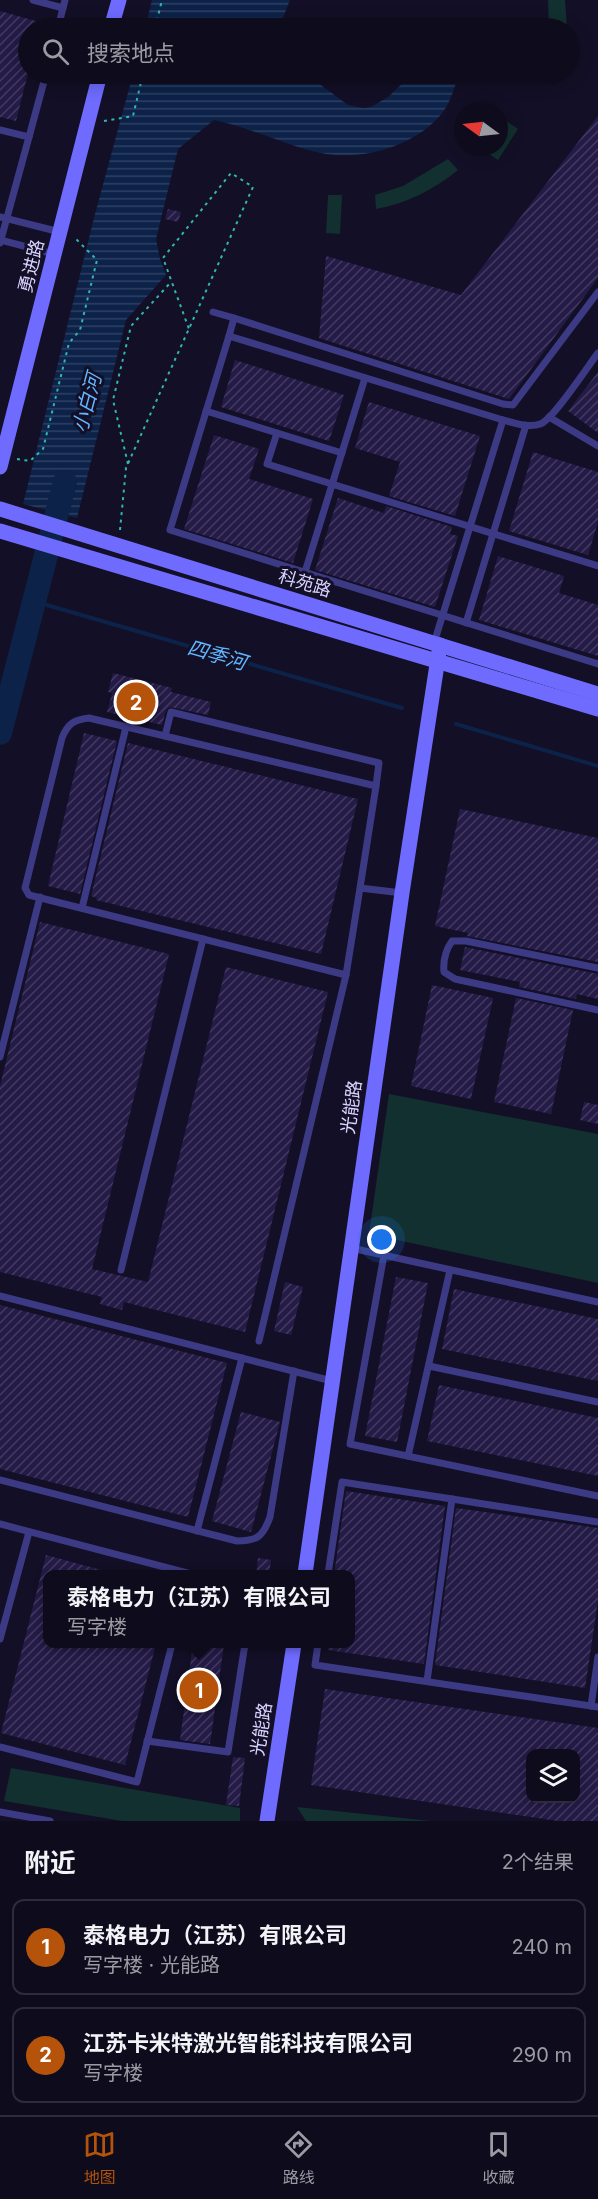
<!DOCTYPE html>
<html lang="zh">
<head>
<meta charset="utf-8">
<style>
	:root { --surface:#0e0b1c; --page:#171425; --text:#f1f3f6; --muted:#9b9ba3; --line:#2e2b3b; --accent:#b45309 }
	body { margin:0; font-family:Inter,"Noto Sans SC",sans-serif; background:var(--page); color:var(--text) }
	.controls { position:absolute; right:18px; bottom:18px; display:grid; overflow:hidden; border-radius:12px; box-shadow:0 3px 15px #0003 }
	.controls button { width:54px; height:54px; display:grid; place-items:center; padding:0; border:0; border-bottom:2px solid var(--line); background:var(--surface); color:var(--text); font:30px sans-serif }
	.compass { position:absolute; left:454px; top:102px; width:54px; height:54px; border-radius:50%; background:var(--surface); box-shadow:0 3px 15px #0003; rotate:285deg }
	.you { position:absolute; left:382px; top:1240px; width:21px; height:21px; margin:-15px; border:4px solid #fff; border-radius:50%; background:#1a73e8; box-shadow:0 0 0 9px #1a73e833 }
	.badge { display:grid; place-items:center; width:39px; height:39px; border-radius:50%; background:var(--accent); color:#fff; font-size:20px; font-weight:700 }
	.pin { position:absolute; translate:-50% -50%; border:3px solid #fff; box-shadow:0 2px 6px #0006 }
	.popup { position:absolute; left:43px; top:1570px; width:312px; height:78px; box-sizing:border-box; display:grid; place-content:center; border-radius:12px; background:var(--surface); filter:drop-shadow(0 2px 4px #0005); font-size:20px; white-space:nowrap; color:var(--muted) }
	.popup b { font-size:22px; color:var(--text) }
	.popup::after { content:''; position:absolute; left:50%; top:100%; margin-left:-12px; border:12px solid transparent; border-top-color:var(--surface) }
	.list { margin:0; padding:0; list-style:none }
	h2 { display:flex; justify-content:space-between; align-items:center; height:78px; margin:0; padding:0 24px; font-size:26px }
	h2 small { font-size:20px; font-weight:400; color:var(--muted) }
	.list li { display:grid; grid-template-columns:39px 1fr auto; gap:18px; align-items:center; box-sizing:border-box; height:96px; margin:0 12px 12px; padding:0 12px; border:2px solid var(--line); border-radius:12px }
	.list b { display:block; font-size:22px; white-space:nowrap }
	.list p { margin:0; font-size:20px; white-space:nowrap; color:var(--muted) }
	.list em { font-size:20px; font-style:normal; color:var(--muted) }
	.icon { flex:none; width:33px; height:33px; fill:none; stroke:currentColor; stroke-width:2; stroke-linecap:round; stroke-linejoin:round }
	.map { position:relative; flex:none; width:598px; height:1821px; overflow:hidden }
	.search { position:absolute; background:var(--surface); box-shadow:0 3px 15px #0003; left:18px; right:18px; top:18px; height:66px; display:flex; align-items:center; gap:15px; box-sizing:border-box; padding:0 21px; border-radius:33px; color:var(--muted); font-size:22px }
	.sheet { height:294px; background:var(--surface) }
	nav { display:flex; justify-content:space-around; align-items:center; box-sizing:border-box; height:84px; border-top:2px solid var(--line); background:var(--surface); font-size:16px; color:var(--muted) }
	nav a { display:grid; justify-items:center; gap:3px }
	nav .on { color:var(--accent) }
	.map>svg:first-child { display:block }
	.grass { fill:#12302f }
	.water { fill:url(#water-rules) }
	.lines { fill:none; stroke-linecap:round; stroke-linejoin:round }
	.stream { stroke:#0c2248; stroke-width:4 }
	.river { stroke:#0c2248; stroke-width:24 }
	.building { fill:url(#building-hatch); fill-rule:evenodd }
	.path { stroke:#2fb8b0; stroke-width:2; stroke-dasharray:3 4.5; stroke-linecap:butt }
	.lane { stroke:#3d3a85; stroke-width:7 }
	.secondary { stroke:#6f6bff; stroke-width:15 }
	.labels { text-anchor:middle; dominant-baseline:central; stroke-width:6; stroke-linejoin:round; paint-order:stroke }
	.street-label { font-size:18px; fill:#d9d4ff; stroke:#130f26 }
	.water-label { font-size:20px; font-style:italic; fill:#62b6ff; stroke:#130f26 }
</style>
</head>
<body>
<div class="map">
<svg width="598" height="1821" viewBox="0 0 598 1821">
	<defs>
		<pattern id="water-rules" width="6" height="5" patternUnits="userSpaceOnUse" patternTransform="scale(1.5)"><rect width="6" height="5" fill="#0c2248"/><path d="M0 2.5h6" fill="none" stroke="#2f4163"/></pattern>
		<pattern id="building-hatch" width="6" height="6" patternUnits="userSpaceOnUse" patternTransform="scale(1.5)"><rect width="6" height="6" fill="#241b47"/><path d="M-1 1l2-2M0 6l6-6M5 7l2-2" fill="none" stroke="#433b63"/></pattern>
	</defs>
	<rect width="100%" height="100%" fill="#130f26"/>
	<g class="grass">
		<path d="M548 0H565L567 28H549Z"/>
		<path d="M499 116 518 129 498 160 478 147H499Z"/>
		<path d="M448 159 458 170C433 190 408 203 376 209L375 195 403 186Z"/>
		<path d="M328 195H342L340 234 326 233Z"/>
		<path d="M389 1094 598 1134V1283L369 1234Z"/>
		<path d="M11 1768 240 1808V1821H122L4 1801Z"/>
		<path d="M297 1807 431 1821H306Z"/>
	</g>
	<g class="water">
		<path d="M152 0H290L282 20V28H145Z"/>
		<path d="M133 74H306L348 105 363 108 371 107 388 97 406 80 409 74H459C455 86 451 101 443 112 414 149 356 163 312 151 279 142 248 127 214 120L178 149 156 239 160 259 166 275 126 320 77 518 23 504 94 218Z"/>
	</g>
	<g class="lines">
		<g class="stream">
			<path d="M33 601 402 708"/>
			<path d="M456 724 598 766"/>
		</g>
		<path class="river" d="M0 733 65 482"/>
	</g>
	<g class="building">
		<path d="M0 11 50 25V28H28V73L16 121 0 117Z"/>
		<path d="M598 116V278L509 399 319 338 326 256 461 295Z"/>
		<path d="M168 209 181 212 178 222 165 219Z"/>
		<path d="M235 360 344 395 329 441 221 407Z"/>
		<path d="M598 372V433L568 411Z"/>
		<path d="M369 402 480 436 455 516 389 496 400 462 355 448Z"/>
		<path d="M214 435 259 449 249 479 313 499 293 563 184 529Z"/>
		<path d="M533 452 598 472V522L588 555 509 531Z"/>
		<path d="M338 498 384 513 386 506 452 527 450 534 458 536 435 607 315 570Z"/>
		<path d="M498 556 564 576 559 593 598 605V656L479 620Z"/>
		<path d="M113 673 172 688 171 692 211 702 208 715 170 707 166 710 162 725 107 712 112 693 108 692Z"/>
		<path d="M84 733 117 741 80 894 48 886Z"/>
		<path d="M128 743 358 799 321 954 96 900 97 898 91 896Z"/>
		<path d="M460 809 598 838V962L467 936 468 933 435 926Z"/>
		<path d="M40 922 169 954 92 1269 148 1282 226 967 328 992 245 1332 124 1302 122 1310 100 1304 102 1297 0 1272V1086Z"/>
		<path d="M465 947 598 974V999L577 994 576 999 519 987 520 982 460 970Z"/>
		<path d="M432 985 493 998 471 1099 411 1086Z"/>
		<path d="M516 998 573 1010 551 1114 494 1102Z"/>
		<path d="M584 1102 598 1105V1124L580 1120Z"/>
		<path d="M396 1277 428 1283 397 1442 365 1436Z"/>
		<path d="M285 1282 303 1287 291 1335 274 1331Z"/>
		<path d="M454 1289 598 1319V1381L442 1349Z"/>
		<path d="M0 1305 227 1363 188 1517 0 1469Z"/>
		<path d="M439 1385 598 1418V1476L427 1441Z"/>
		<path d="M241 1412 280 1422 251 1532 212 1521Z"/>
		<path d="M346 1491 445 1506 424 1664 328 1650 329 1644H351V1575H334Z"/>
		<path d="M456 1508 598 1528V1601L585 1688 435 1665Z"/>
		<path d="M46 1555 105 1571V1575H48V1644H156L125 1765 1 1733Z"/>
		<path d="M258 1558 271 1560 269 1575H256Z"/>
		<path d="M193 1644H224L210 1744 180 1740Z"/>
		<path d="M325 1689 598 1728V1821H558L311 1785ZM531 1754H576V1798H531Z"/>
		<path d="M233 1757 245 1758 239 1806 226 1805Z"/>
	</g>
	<g class="lines">
		<g class="path">
			<path d="M155 28 162 0"/>
			<path d="M104 121 133 116 143 74"/>
			<path d="M17 459 30 461 43 449 69 343 80 330 97 260 74 237"/>
			<path d="M128 464 113 400 131 326 171 282"/>
			<path d="M120 530 126 468 253 187 231 173 163 258 189 329"/>
		</g>
		<g class="lane">
			<path d="M33 0 63 8"/>
			<path d="M58 28 65 0"/>
			<path d="M0 130 29 137 0 243"/>
			<path d="M29 137 46 74"/>
			<path d="M0 217 60 232"/>
			<path d="M0 240 54 254"/>
			<path d="M213 312 234 318"/>
			<path d="M229 336 234 318 503 404 513 405 598 292"/>
			<path d="M598 353C588 366 552 421 540 424 529 428 514 423 503 420L229 336 170 530 598 664"/>
			<path d="M206 411 342 453"/>
			<path d="M549 417 598 446"/>
			<path d="M277 433 267 464 598 566"/>
			<path d="M305 572 365 378"/>
			<path d="M466 623 526 425"/>
			<path d="M434 643 503 420"/>
			<path d="M165 736 171 712 379 763 376 786"/>
			<path d="M360 888 346 975 29 895 25 888 62 738C68 723 74 720 89 718L376 786 360 888 402 893"/>
			<path d="M82 908 126 727"/>
			<path d="M598 968 466 941H452C445 951 443 961 444 972L455 979 598 1010"/>
			<path d="M0 1057 40 897"/>
			<path d="M351 1248 598 1302"/>
			<path d="M384 1255 350 1444 598 1496"/>
			<path d="M121 1270 203 939"/>
			<path d="M0 1296 332 1381"/>
			<path d="M259 1341 346 975"/>
			<path d="M429 1366 598 1402"/>
			<path d="M408 1456 450 1270"/>
			<path d="M0 1480 237 1541C258 1541 263 1536 270 1517L294 1371"/>
			<path d="M452 1499 598 1522"/>
			<path d="M0 1524 191 1574"/>
			<path d="M197 1531 242 1358"/>
			<path d="M328 1574 342 1482 452 1499 427 1681"/>
			<path d="M0 1639 29 1532"/>
			<path d="M318 1644 315 1665 598 1707"/>
			<path d="M591 1706 598 1657"/>
			<path d="M147 1741 228 1752 245 1644"/>
			<path d="M0 1747 137 1782 172 1644"/>
			<path d="M0 1812 50 1821"/>
		</g>
		<g class="secondary">
			<path d="M111 28 119 0"/>
			<path d="M0 467 100 74"/>
			<path d="M0 509 598 694"/>
			<path d="M0 531 598 709"/>
			<path d="M305 1574 402 893 440 645"/>
			<path d="M267 1821 294 1644"/>
		</g>
	</g>
	<g class="labels">
		<g class="street-label">
			<text transform="translate(31 266) rotate(-76)">勇进路</text>
			<text transform="translate(305 583) rotate(17)">科苑路</text>
			<text transform="translate(351 1107) rotate(-82)">光能路</text>
			<text transform="translate(261 1729) rotate(-81)">光能路</text>
		</g>
		<g class="water-label">
			<text transform="translate(87 403) rotate(-75)">小白河</text>
			<text transform="translate(217 655) rotate(16)">四季河</text>
		</g>
	</g>
</svg>
<div class="controls">
<button><svg class="icon" aria-label="layers" viewBox="0 0 24 24"><path d="M12 4l9 5-9 5-9-5zM3 14l9 5 9-5"/></svg></button>
</div>
<svg class="compass" viewBox="-18 -18 36 36"><path d="M0-13l5 13h-10z" fill="#e53935"/><path d="M0 13l5-13h-10z" fill="#9b9ba3"/></svg>
<div class="you"></div>
<div class="pin badge" style="left:199px;top:1690px">1</div>
<div class="popup"><b>泰格电力（江苏）有限公司</b>写字楼</div>
<div class="pin badge" style="left:136px;top:702px">2</div>
<div class="search"><svg class="icon" aria-label="search" viewBox="0 0 24 24"><circle cx="10" cy="10" r="6"/><path d="M15 15l6 6"/></svg>搜索地点</div>
</div>
<section class="sheet">
<h2>附近<small>2个结果</small></h2>
<ul class="list">
<li><span class="badge">1</span><div><b>泰格电力（江苏）有限公司</b><p>写字楼 · 光能路</p></div><em>240 m</em></li>
<li><span class="badge">2</span><div><b>江苏卡米特激光智能科技有限公司</b><p>写字楼</p></div><em>290 m</em></li>
</ul>
</section>
<nav>
<a class="on"><svg class="icon" aria-label="map" viewBox="0 0 24 24"><path d="M3 6l6-2 6 2 6-2v14l-6 2-6-2-6 2zM9 4v14M15 6v14"/></svg>地图</a>
<a><svg class="icon" aria-label="directions" viewBox="0 0 24 24"><path d="M12 3l9 9-9 9-9-9zM9 14v-3h6M13 9l2 2-2 2"/></svg>路线</a>
<a><svg class="icon" aria-label="saved" viewBox="0 0 24 24"><path d="M7 4h10v16l-5-4-5 4z"/></svg>收藏</a>
</nav>
</body>
</html>
